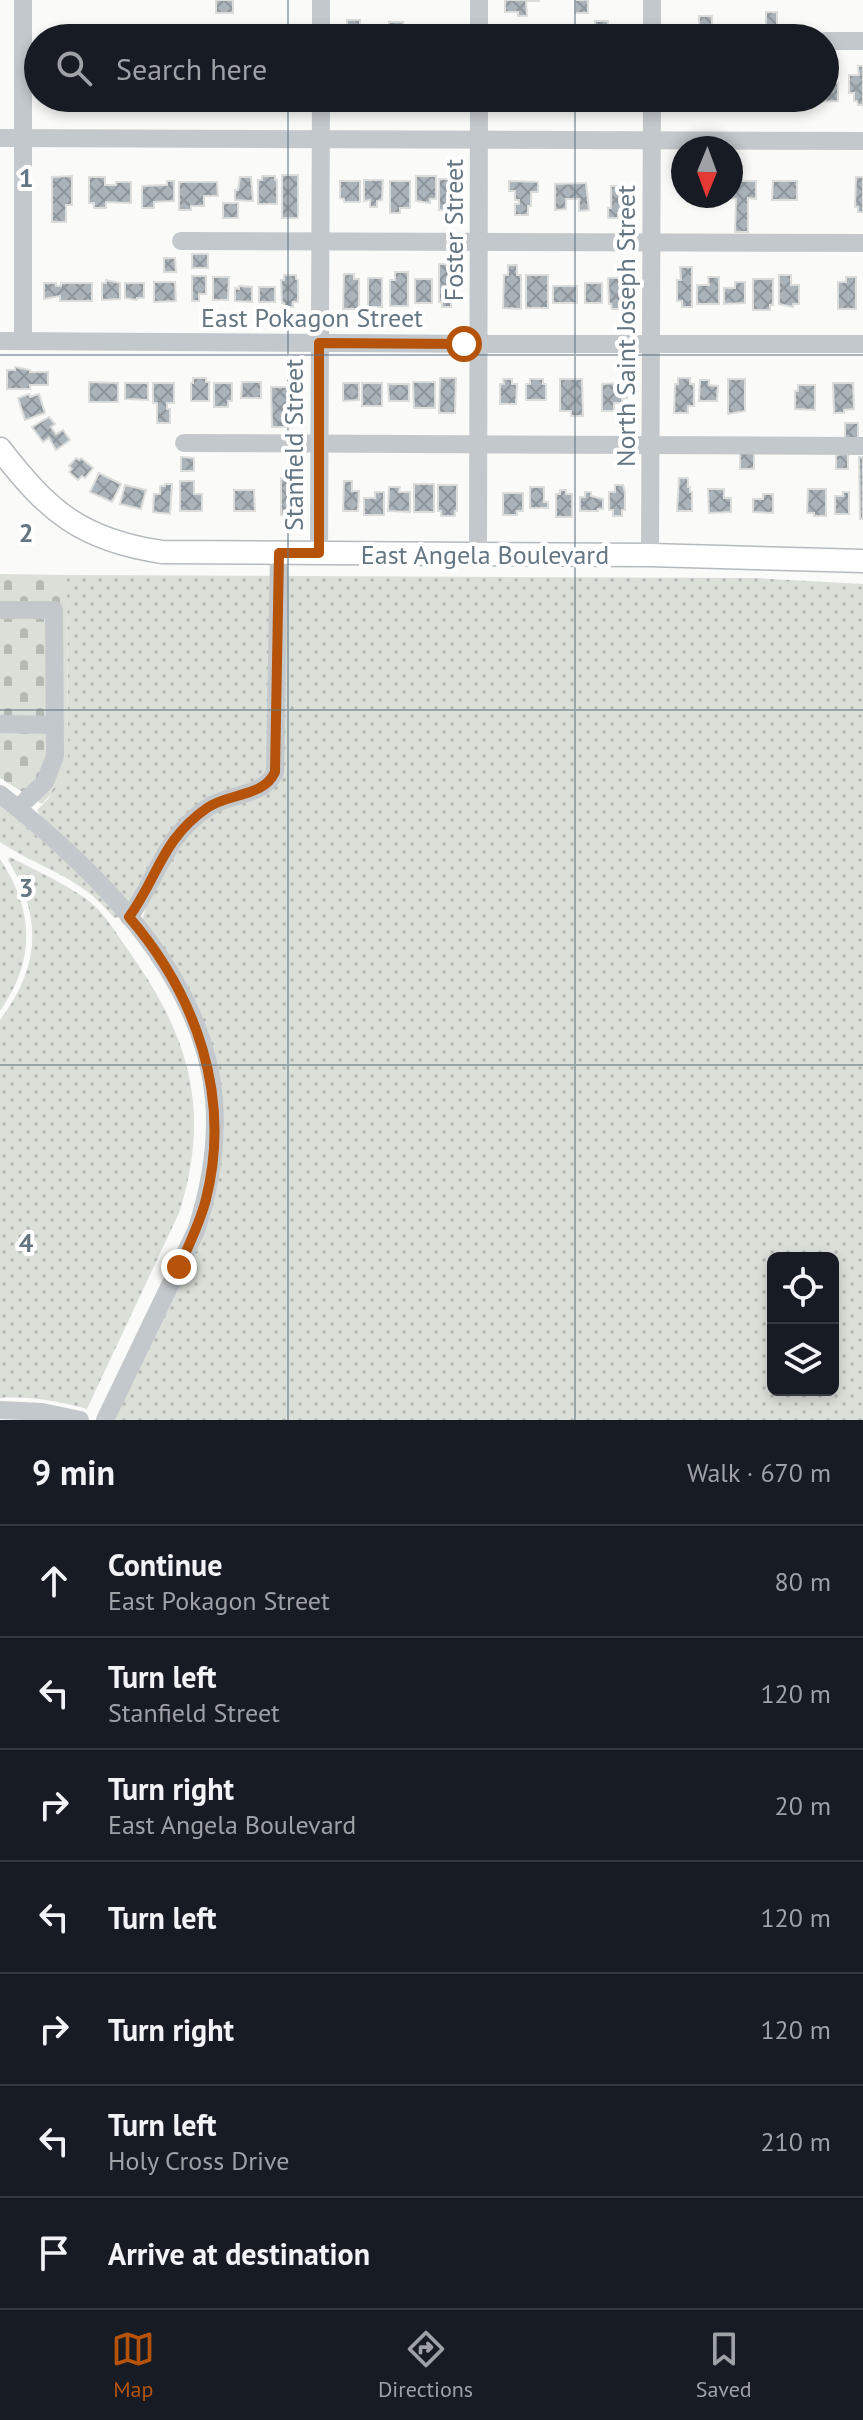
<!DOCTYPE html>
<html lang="en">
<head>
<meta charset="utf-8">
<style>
	:root { --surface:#171b24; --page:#242831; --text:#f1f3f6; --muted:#9ea1a6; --line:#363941; --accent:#b45309 }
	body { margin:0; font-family:"PT Sans",sans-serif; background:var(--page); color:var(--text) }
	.controls { position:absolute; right:24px; bottom:24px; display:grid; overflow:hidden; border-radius:12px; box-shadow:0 4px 12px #0003 }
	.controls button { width:72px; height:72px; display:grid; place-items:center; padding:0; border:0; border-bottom:2px solid var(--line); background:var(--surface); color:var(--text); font:40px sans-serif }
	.compass { position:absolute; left:671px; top:136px; width:72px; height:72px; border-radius:50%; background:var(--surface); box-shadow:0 4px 12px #0003; rotate:181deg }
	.stop { position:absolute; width:24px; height:24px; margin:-18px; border:6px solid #b45309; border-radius:50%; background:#fff }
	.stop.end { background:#b45309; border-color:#fff; box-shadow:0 2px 8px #0008 }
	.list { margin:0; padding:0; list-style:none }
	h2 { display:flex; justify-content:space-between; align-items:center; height:104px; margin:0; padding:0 32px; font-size:34px }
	h2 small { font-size:26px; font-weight:400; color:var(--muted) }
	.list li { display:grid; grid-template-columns:52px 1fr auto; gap:24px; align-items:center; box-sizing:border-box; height:112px; padding:0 32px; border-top:2px solid var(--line) }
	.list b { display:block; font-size:30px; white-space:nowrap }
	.list p { margin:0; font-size:26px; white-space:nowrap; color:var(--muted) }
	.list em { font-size:26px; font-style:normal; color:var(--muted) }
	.icon { flex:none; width:44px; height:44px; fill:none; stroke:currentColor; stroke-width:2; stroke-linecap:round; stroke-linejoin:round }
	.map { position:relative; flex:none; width:863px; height:1420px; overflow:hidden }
	.search { position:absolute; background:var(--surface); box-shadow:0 4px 12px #0003; left:24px; right:24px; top:24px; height:88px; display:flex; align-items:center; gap:20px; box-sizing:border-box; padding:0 28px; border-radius:44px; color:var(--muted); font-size:30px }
	.sheet { height:888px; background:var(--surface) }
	nav { display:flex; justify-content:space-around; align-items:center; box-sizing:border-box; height:112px; border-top:2px solid var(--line); background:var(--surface); font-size:22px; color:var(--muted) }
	nav a { display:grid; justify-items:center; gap:4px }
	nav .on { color:var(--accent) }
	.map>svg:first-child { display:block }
	.grass { fill:url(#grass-dots); fill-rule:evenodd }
	.cemetery { fill:url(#cemetery-stones) }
	.building { fill:url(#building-cross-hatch); stroke:#dcdcda; stroke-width:2 }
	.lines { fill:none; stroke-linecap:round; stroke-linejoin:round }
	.major-casing { stroke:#b5babe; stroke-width:25 }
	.minor { stroke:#c3c8cc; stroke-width:18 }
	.major { stroke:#fff; stroke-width:22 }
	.route { stroke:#b45309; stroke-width:10 }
	.grid { fill:none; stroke:#657683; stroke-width:2; stroke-opacity:0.55 }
	.labels { text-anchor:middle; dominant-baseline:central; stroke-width:8; stroke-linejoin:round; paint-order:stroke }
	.street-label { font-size:26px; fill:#657683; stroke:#fff }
	.grid-label { font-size:26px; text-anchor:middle; font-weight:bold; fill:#657683; stroke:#fff; stroke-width:8; stroke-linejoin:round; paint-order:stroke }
</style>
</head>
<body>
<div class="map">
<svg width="863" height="1420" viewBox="0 0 863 1420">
	<defs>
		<pattern id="grass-dots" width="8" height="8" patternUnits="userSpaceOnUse" patternTransform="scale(2)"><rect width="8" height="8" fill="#dadfd7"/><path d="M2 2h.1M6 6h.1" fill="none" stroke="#b4b9b4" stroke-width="1.8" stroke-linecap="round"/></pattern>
		<pattern id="cemetery-stones" width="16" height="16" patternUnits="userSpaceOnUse" patternTransform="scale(2)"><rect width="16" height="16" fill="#dadfd7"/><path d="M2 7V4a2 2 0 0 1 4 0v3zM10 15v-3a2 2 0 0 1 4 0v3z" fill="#b4b9b4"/></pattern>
		<pattern id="building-cross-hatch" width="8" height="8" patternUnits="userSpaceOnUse" patternTransform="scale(2)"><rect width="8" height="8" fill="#aab3b9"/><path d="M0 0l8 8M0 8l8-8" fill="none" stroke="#8e969c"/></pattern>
	</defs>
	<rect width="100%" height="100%" fill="#fafaf8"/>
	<g class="grass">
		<path d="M67 575 754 578 863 584V1420H113L219 1173 224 1132 223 1099 142 921 146 907 128 904 99 870 41 817 37 810 48 799 68 764ZM773 1258H833V1390H773Z"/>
		<path d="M0 804 84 877 120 917 114 918C81 876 42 870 0 842Z"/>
		<path d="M10 857C35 870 62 882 85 898 103 910 115 932 128 950 189 1035 212 1110 179 1213L87 1409C57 1401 31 1396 0 1398V1020C40 967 43 918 8 860Z"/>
		<path d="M0 859C34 911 36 959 0 1011Z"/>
	</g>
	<path class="cemetery" d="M0 574 67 575 68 764 64 780 42 804 0 778Z"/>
	<g class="building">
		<rect x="216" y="0" width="17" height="13"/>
		<path d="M505 0H539V1H526L527 16H518V12H505Z"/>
		<rect x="575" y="0" width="13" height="13"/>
		<rect x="766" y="12" width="11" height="18"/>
		<rect x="699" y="16" width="13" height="15"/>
		<rect x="347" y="20" width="13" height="13"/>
		<rect x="595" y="21" width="13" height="14"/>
		<rect x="389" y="22" width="14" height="13"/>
		<path d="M858 66H863V105H858L857 101H854V93H849V75H859Z"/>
		<path d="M825 73H833V83H838V101L813 102V98H825Z"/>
		<path d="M134 98H169V105H146V99Z"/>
		<rect x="282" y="175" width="16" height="43"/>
		<path d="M72 176V205H66V222H52V177Z"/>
		<path d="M262 176H275V180H277V204H258V180H262Z"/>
		<path d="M416 176H436V199H430V203L416 201Z"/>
		<path d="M89 177H105V185H116V182H131V203L106 202V208H94V203H89Z"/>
		<path d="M240 177H251L253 201 235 200V190H238Z"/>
		<path d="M856 177H863V212H858V207H855Z"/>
		<path d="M439 179H449V184L457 187V210H439Z"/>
		<path d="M364 180H383L382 200 377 201V207H370V200L364 201Z"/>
		<path d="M167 181H174V201L154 202V208H142V186L167 185Z"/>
		<path d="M340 181H360V202H344V199L340 198Z"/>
		<path d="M390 181H410V208H400V213H390Z"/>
		<path d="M509 181 538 182V192H531V206H528V215H515V204H519V200H515V191H509Z"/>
		<path d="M731 181H756V199L748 198V232H735L736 199 730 198Z"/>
		<path d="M773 181H797V200H772Z"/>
		<path d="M179 182H217L218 196H204V206H191V210H179Z"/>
		<path d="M586 183 589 210 579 211V199H566V209L555 210V184Z"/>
		<path d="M611 186H633V203H629V213H618V218H608V208H611Z"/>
		<rect x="223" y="203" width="15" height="15"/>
		<rect x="192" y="254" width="16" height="14"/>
		<path d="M164 258H175L176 272H164Z"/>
		<path d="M439 264H452L454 302H451V307H442V302H439Z"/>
		<path d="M508 265H517V275H521V309L503 308 504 275H508Z"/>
		<path d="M680 267H692V307H682V301H677V280H681Z"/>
		<path d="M395 272H408V306H390V280H395Z"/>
		<path d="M344 274H354V279H359V309H343Z"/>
		<path d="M284 275H296V279L298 280V302H293V307H284V303H282L281 280H284Z"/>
		<rect x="526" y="275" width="22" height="33"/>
		<path d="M779 275H791V285H799V304H793V307L779 304Z"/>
		<path d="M192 276H206V294H199V301H192Z"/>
		<path d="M213 277H229L228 300H213Z"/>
		<path d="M708 277H719V304H697V285H709Z"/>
		<path d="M846 277H856V309H838V282H846Z"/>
		<rect x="368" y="278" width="14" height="29"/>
		<path d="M608 278H622V283H626L627 304H624V309H612L611 304H609Z"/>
		<rect x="415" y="279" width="17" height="24"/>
		<path d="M753 279H773V305H770V310H753Z"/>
		<path d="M106 280 120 283V299L102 300V283H106Z"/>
		<path d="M154 282H175L176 301 154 302Z"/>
		<path d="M735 282H745V303L724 304V288H735Z"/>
		<path d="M44 283H56V286H61V283H92V301H60V296L44 299Z"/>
		<path d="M125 283H144V298H137V300L125 298Z"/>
		<rect x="585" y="283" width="17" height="20"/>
		<path d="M239 286 252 287V302L235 301V288L239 289Z"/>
		<rect x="553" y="286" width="24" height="17"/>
		<rect x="259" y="287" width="16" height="15"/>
		<path d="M15 367 30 370V372H48V385H30V389H7V370H15Z"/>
		<path d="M193 378H206V382H209V401H191V383H193Z"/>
		<path d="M440 378H456L455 413H439Z"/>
		<path d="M678 378H690V384H694V406H688V413H674L675 384H678Z"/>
		<path d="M503 379H512V384H517L516 404H500V384H504Z"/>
		<path d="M530 379H543V384H546V400H526V384H530Z"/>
		<path d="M560 379H582L583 416H571V411H560Z"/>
		<path d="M728 379H745V411L728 414Z"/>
		<path d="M700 380H709V385L718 386 717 401H699Z"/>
		<path d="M89 382 118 383V402H89Z"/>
		<path d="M242 382H261V398H241Z"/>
		<path d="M413 382H435V408H414Z"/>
		<path d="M125 383H148V400L125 399Z"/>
		<path d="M153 383H174V403H167V409H170V423H157V403H153Z"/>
		<path d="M214 383H232V401H228V407H214Z"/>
		<path d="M343 383H359V400L343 401Z"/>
		<rect x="362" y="383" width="20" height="23"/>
		<path d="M622 383V387H627V398L622 399V403H614V411H602V384Z"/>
		<path d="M833 383H853L854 409 844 410V413H834Z"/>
		<path d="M388 384H409V401H389Z"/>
		<path d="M798 385H815V410L795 409V391H798Z"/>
		<path d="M271 387H291L292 427H272Z"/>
		<path d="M29 394 30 397 39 394 45 413 25 420 18 398Z"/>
		<path d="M49 417 55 424 51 427 56 434 63 430 70 440 56 450 49 438 43 442 32 427Z"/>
		<rect x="845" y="423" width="13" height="15"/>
		<rect x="740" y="452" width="14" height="17"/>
		<path d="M848 454V469H836V455Z"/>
		<path d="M181 457 194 458V471H181Z"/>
		<path d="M859 457H863V519H860Z"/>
		<path d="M76 458 79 460 81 458 93 468 85 478 82 476 78 480 69 472 72 469 69 466Z"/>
		<path d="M99 473 121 484 112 502 90 492Z"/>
		<path d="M281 478H295V491H298V516L281 515Z"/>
		<path d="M679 478H688V487H690V492H692V511H677Z"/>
		<path d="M180 481H194V494H202V511H180Z"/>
		<path d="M344 481H352V491H359L358 511H343Z"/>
		<path d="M165 484H172L170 514 153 512 154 494H160V486H165Z"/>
		<rect x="414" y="484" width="20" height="28"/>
		<path d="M125 485 146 490 141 509 120 504Z"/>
		<path d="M438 485H457V511H455V516H441V511H438Z"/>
		<path d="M615 485H623L625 492V510H622V516H613V510H609V492H615Z"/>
		<path d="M389 487H400L399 492H410V512L388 511Z"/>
		<path d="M530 487H544V502H548V508H530Z"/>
		<path d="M708 489H724V498H731V512L709 513Z"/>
		<path d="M808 489H826V516H814V513H807Z"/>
		<path d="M234 490H254L255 511H234Z"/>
		<path d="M560 490H566V494H572V517H556V494H560Z"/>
		<path d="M375 492H384V515H364V498H375Z"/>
		<path d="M585 492H591V496L603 499V509H598V511H580V497H585Z"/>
		<path d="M843 492H849V514H835V496H843Z"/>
		<path d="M503 493H523V511H517V515H503Z"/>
		<path d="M763 494H773V513L753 512V499H763Z"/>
	</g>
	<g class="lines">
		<defs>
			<path id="major" d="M0 449C48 511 81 540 162 552L650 555 863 561"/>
		</defs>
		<use href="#major" class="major-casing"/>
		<g class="minor">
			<path d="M321 38V0"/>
			<path d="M455 38H506"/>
			<path d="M479 38V0"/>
			<path d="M652 38V0"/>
			<path d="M825 41H863"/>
			<path d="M0 138 863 141"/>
			<path d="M181 241 863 243"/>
			<path d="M0 341 493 344H863"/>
			<path d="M23 341V0"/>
			<path d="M184 443 863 446"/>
			<path d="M319 553 321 98"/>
			<path d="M478 554 479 98"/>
			<path d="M650 555 652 98"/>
			<path d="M0 610H54L55 756 45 782 18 808"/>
			<path d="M0 724 55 725"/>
			<path d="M0 794C94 868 203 973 214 1099 218 1145 210 1188 196 1231L105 1420"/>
			<path d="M129 917C159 877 162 839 207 808 228 793 264 797 275 772L279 553"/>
			<path d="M0 1410 42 1412 80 1420"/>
		</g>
		<use href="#major" class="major"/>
	</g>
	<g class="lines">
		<path class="route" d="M179 1267C189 1245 200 1223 206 1199 232 1096 196 995 129 917 158 877 162 839 207 808 228 793 264 797 275 772L279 553H319V343L464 344"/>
	</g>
	<path class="grid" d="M288 0V38M575 0V38M288 98V1420M575 98V1420M0 355H863M0 710H863M0 1065H863"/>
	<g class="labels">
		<g class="street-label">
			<text transform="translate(453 230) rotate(-90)">Foster Street</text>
			<text x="312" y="317">East Pokagon Street</text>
			<text transform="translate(625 326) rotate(-90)">North Saint Joseph Street</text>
			<text transform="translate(293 445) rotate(-90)">Stanfield Street</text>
			<text x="485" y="554">East Angela Boulevard</text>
		</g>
	</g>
	<g class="grid-label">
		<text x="26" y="187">1</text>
		<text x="26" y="542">2</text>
		<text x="26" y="897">3</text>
		<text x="26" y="1252">4</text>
	</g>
</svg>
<div class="controls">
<button><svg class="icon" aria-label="locate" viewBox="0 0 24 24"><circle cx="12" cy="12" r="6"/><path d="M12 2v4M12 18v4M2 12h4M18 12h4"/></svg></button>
<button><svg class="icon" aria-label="layers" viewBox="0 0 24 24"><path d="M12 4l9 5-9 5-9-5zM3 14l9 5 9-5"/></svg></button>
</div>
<svg class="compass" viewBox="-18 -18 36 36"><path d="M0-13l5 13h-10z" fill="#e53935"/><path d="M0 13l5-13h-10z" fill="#9ea1a6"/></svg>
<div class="stop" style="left:464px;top:344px"></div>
<div class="stop end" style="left:179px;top:1267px"></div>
<div class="search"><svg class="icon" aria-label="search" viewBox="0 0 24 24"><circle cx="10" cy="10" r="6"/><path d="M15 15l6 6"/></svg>Search here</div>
</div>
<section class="sheet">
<h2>9 min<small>Walk · 670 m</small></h2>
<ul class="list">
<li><svg class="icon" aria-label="ahead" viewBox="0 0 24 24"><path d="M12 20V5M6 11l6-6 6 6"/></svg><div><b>Continue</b><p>East Pokagon Street</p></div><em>80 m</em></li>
<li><svg class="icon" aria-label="left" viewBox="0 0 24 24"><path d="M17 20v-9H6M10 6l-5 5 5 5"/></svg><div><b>Turn left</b><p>Stanfield Street</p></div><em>120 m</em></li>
<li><svg class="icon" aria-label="right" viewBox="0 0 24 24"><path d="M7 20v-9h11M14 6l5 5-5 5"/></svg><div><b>Turn right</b><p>East Angela Boulevard</p></div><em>20 m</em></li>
<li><svg class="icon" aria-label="left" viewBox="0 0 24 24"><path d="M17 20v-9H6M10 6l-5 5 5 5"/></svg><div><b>Turn left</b></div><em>120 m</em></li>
<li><svg class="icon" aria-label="right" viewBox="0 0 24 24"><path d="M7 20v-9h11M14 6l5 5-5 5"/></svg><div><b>Turn right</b></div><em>120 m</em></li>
<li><svg class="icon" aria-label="left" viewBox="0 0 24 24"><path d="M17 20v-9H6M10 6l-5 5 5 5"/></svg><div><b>Turn left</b><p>Holy Cross Drive</p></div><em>210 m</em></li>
<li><svg class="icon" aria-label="arrive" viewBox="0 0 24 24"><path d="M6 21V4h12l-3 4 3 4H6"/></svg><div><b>Arrive at destination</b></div></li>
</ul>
</section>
<nav>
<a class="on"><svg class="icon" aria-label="map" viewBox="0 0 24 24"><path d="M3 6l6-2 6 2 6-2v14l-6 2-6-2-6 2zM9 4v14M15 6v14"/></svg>Map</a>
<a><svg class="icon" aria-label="directions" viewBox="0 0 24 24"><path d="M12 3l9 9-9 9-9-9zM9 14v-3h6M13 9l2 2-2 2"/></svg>Directions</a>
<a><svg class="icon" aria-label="saved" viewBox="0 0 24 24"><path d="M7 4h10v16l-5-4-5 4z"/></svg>Saved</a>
</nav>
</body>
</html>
